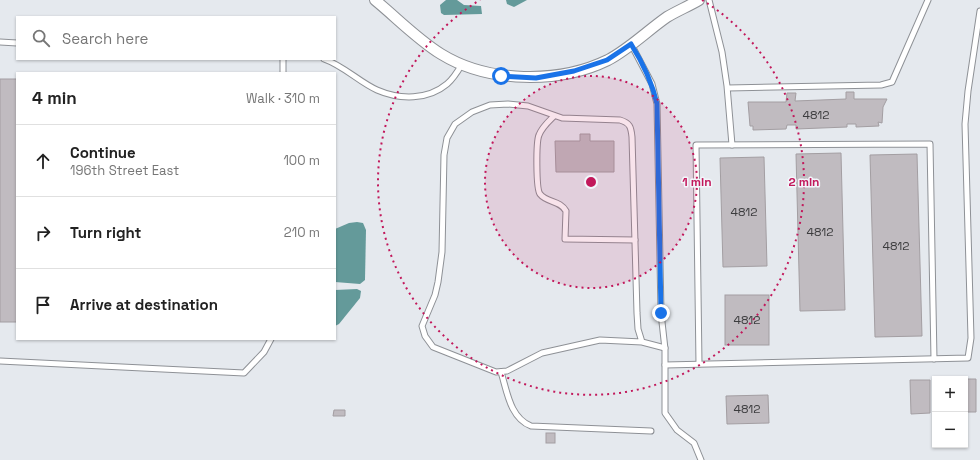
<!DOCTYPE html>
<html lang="en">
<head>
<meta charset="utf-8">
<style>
	:root { --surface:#fff; --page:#f2f2f2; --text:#222; --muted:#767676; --line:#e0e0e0 }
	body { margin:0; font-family:"Space Grotesk",sans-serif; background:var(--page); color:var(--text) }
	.controls { position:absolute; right:12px; bottom:12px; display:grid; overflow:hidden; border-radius:0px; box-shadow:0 1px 3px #0004 }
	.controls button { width:36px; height:36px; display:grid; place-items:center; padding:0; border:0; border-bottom:1px solid var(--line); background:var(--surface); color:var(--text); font:20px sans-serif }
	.stop { position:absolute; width:12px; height:12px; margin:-9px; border:3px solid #1a73e8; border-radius:50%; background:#fff }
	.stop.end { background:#1a73e8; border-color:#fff; box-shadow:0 1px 4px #0008 }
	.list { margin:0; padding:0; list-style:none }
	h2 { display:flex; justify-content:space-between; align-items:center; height:52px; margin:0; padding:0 16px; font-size:17px }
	h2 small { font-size:13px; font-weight:400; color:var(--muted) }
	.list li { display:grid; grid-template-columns:26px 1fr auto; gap:12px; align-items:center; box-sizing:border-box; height:72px; padding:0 16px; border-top:1px solid var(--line) }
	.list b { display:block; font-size:15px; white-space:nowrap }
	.list p { margin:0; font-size:13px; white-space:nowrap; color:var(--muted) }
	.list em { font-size:13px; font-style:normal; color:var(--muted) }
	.icon { flex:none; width:22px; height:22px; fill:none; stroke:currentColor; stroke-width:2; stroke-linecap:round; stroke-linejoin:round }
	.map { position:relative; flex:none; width:980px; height:460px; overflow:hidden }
	.search { position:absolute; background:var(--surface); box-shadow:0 1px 3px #0004; left:16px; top:16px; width:320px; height:44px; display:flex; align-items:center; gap:10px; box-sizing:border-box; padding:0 14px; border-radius:0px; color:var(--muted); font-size:15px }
	.panel { position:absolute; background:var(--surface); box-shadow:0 1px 3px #0004; left:16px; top:72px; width:320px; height:268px; border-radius:0px }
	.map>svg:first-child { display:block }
	.water { fill:#649a9a }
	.building { fill:#c0bbc0; stroke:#a39ea2 }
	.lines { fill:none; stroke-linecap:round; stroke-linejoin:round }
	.lane-casing { stroke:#8e9196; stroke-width:7 }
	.street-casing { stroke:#8e9196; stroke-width:12 }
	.lane { stroke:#fff; stroke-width:5 }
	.street { stroke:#fff; stroke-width:10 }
	.route { stroke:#1a73e8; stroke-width:5 }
	.ring { fill:none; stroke:#c2185b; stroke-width:2; stroke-dasharray:2 4 }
	.labels { text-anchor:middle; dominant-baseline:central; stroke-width:3; stroke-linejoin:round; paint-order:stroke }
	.number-label { font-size:12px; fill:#3c3c3e }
	.centre { fill:#c2185b; stroke:#f2f6fb; stroke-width:2 }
	.ring-label { font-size:12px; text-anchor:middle; font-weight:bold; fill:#c2185b; stroke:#f2f6fb; stroke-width:3; stroke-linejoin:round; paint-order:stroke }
</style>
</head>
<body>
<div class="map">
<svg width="980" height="460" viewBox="0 0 980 460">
	<rect width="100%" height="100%" fill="#e5e9ee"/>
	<g class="water">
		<path d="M446 0H457L464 5 481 6 482 14 444 15 441 13 440 5Z"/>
		<path d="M506 0H527L514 7 507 4Z"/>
		<path d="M357 222 363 223 366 230 365 280 360 284 335 282V229L349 223Z"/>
		<path d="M357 289 361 291 360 298 339 324 335 326V290Z"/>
	</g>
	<g class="building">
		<rect x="0" y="79" width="17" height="243"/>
		<path d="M846 92H854V99H887L883 107 882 123 878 122 879 126 856 127V124H847V127L796 129V125H787L786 129 753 130V126H750L748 102H786L787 93H796L795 101 846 99Z"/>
		<path d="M580 134H590V141H614V172H556L555 141H580Z"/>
		<path d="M841 153 845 310 800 311 796 154Z"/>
		<path d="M917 154 922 336 875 337 870 155Z"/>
		<path d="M764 157 767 266 723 267 720 158Z"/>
		<rect x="725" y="295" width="44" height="50"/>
		<path d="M959 379H976V412H965V379Z"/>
		<path d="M910 380H930V413L911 414Z"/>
		<path d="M768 395 769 423 727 424 726 396Z"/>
		<path d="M334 410H345V416H333Z"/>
		<rect x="546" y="433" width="9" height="10"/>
	</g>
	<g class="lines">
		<defs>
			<g id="lane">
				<path d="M709 0 722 52 727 86 732 145"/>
				<path d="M0 42 17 43"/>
				<path d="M631 44 652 84 657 104 661 313 665 349V413L677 430 694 443 701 460"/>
				<path d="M324 59C344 66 359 82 377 90 400 100 428 100 447 84 453 79 458 71 462 64"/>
				<path d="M283 73V59"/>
				<path d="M728 88 881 85 892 82 928 0"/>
				<path d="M554 116C549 121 542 127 539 135 536 142 536 189 540 194 547 203 560 200 566 211L565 239 635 240"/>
				<path d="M642 342 638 329 637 313 632 137C631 127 630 123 620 120L562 118 528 106 508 104 490 105 472 112 455 124 447 138 444 155 442 252 438 282 435 295 422 326 425 336 433 347 496 372 507 371 542 353 600 340 642 342 665 348"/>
				<path d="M0 361 244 373 264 352 271 339"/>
				<path d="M699 364 696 145 930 144 934 359"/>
				<path d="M665 365 968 358 971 338 965 124 968 91 980 11"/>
				<path d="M501 372C507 391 510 418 531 426L651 431"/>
			</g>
			<path id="street" d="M375 0C397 18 417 39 441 54 488 83 559 84 608 60 629 49 647 31 667 17 677 11 689 6 699 0"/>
		</defs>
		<use href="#lane" class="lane-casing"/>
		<use href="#street" class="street-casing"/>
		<use href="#lane" class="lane"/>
		<use href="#street" class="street"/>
	</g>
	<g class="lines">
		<path class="route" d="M501 76 536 78 574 71 607 60 631 44C643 63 652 82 657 104L661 313"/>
	</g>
	<circle cx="591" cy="182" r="106" fill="#c2185b" fill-opacity=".12"/>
	<g class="ring">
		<circle cx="591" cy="182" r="106"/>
		<path d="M702 0A213 213 0 1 1 480 0"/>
	</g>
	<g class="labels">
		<g class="number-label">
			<text x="816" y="115">4812</text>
			<text x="744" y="212">4812</text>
			<text x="820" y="232">4812</text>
			<text x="896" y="246">4812</text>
			<text x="747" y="320">4812</text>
			<text x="747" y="409">4812</text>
		</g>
	</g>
	<circle cx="591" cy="182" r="6" class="centre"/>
	<g class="ring-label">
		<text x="697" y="186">1 min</text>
		<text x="804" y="186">2 min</text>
	</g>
</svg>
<div class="controls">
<button>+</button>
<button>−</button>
</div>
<div class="stop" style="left:501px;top:76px"></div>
<div class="stop end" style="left:661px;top:313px"></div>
<div class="search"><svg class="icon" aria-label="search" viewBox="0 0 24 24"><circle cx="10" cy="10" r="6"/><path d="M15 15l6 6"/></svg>Search here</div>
<section class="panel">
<h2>4 min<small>Walk · 310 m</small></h2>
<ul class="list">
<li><svg class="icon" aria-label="ahead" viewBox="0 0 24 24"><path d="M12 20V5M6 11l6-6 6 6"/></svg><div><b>Continue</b><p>196th Street East</p></div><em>100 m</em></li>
<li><svg class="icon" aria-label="right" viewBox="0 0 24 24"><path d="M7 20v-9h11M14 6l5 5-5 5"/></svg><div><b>Turn right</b></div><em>210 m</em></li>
<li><svg class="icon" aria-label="arrive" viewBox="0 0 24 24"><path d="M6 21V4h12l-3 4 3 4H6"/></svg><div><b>Arrive at destination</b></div></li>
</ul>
</section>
</div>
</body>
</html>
